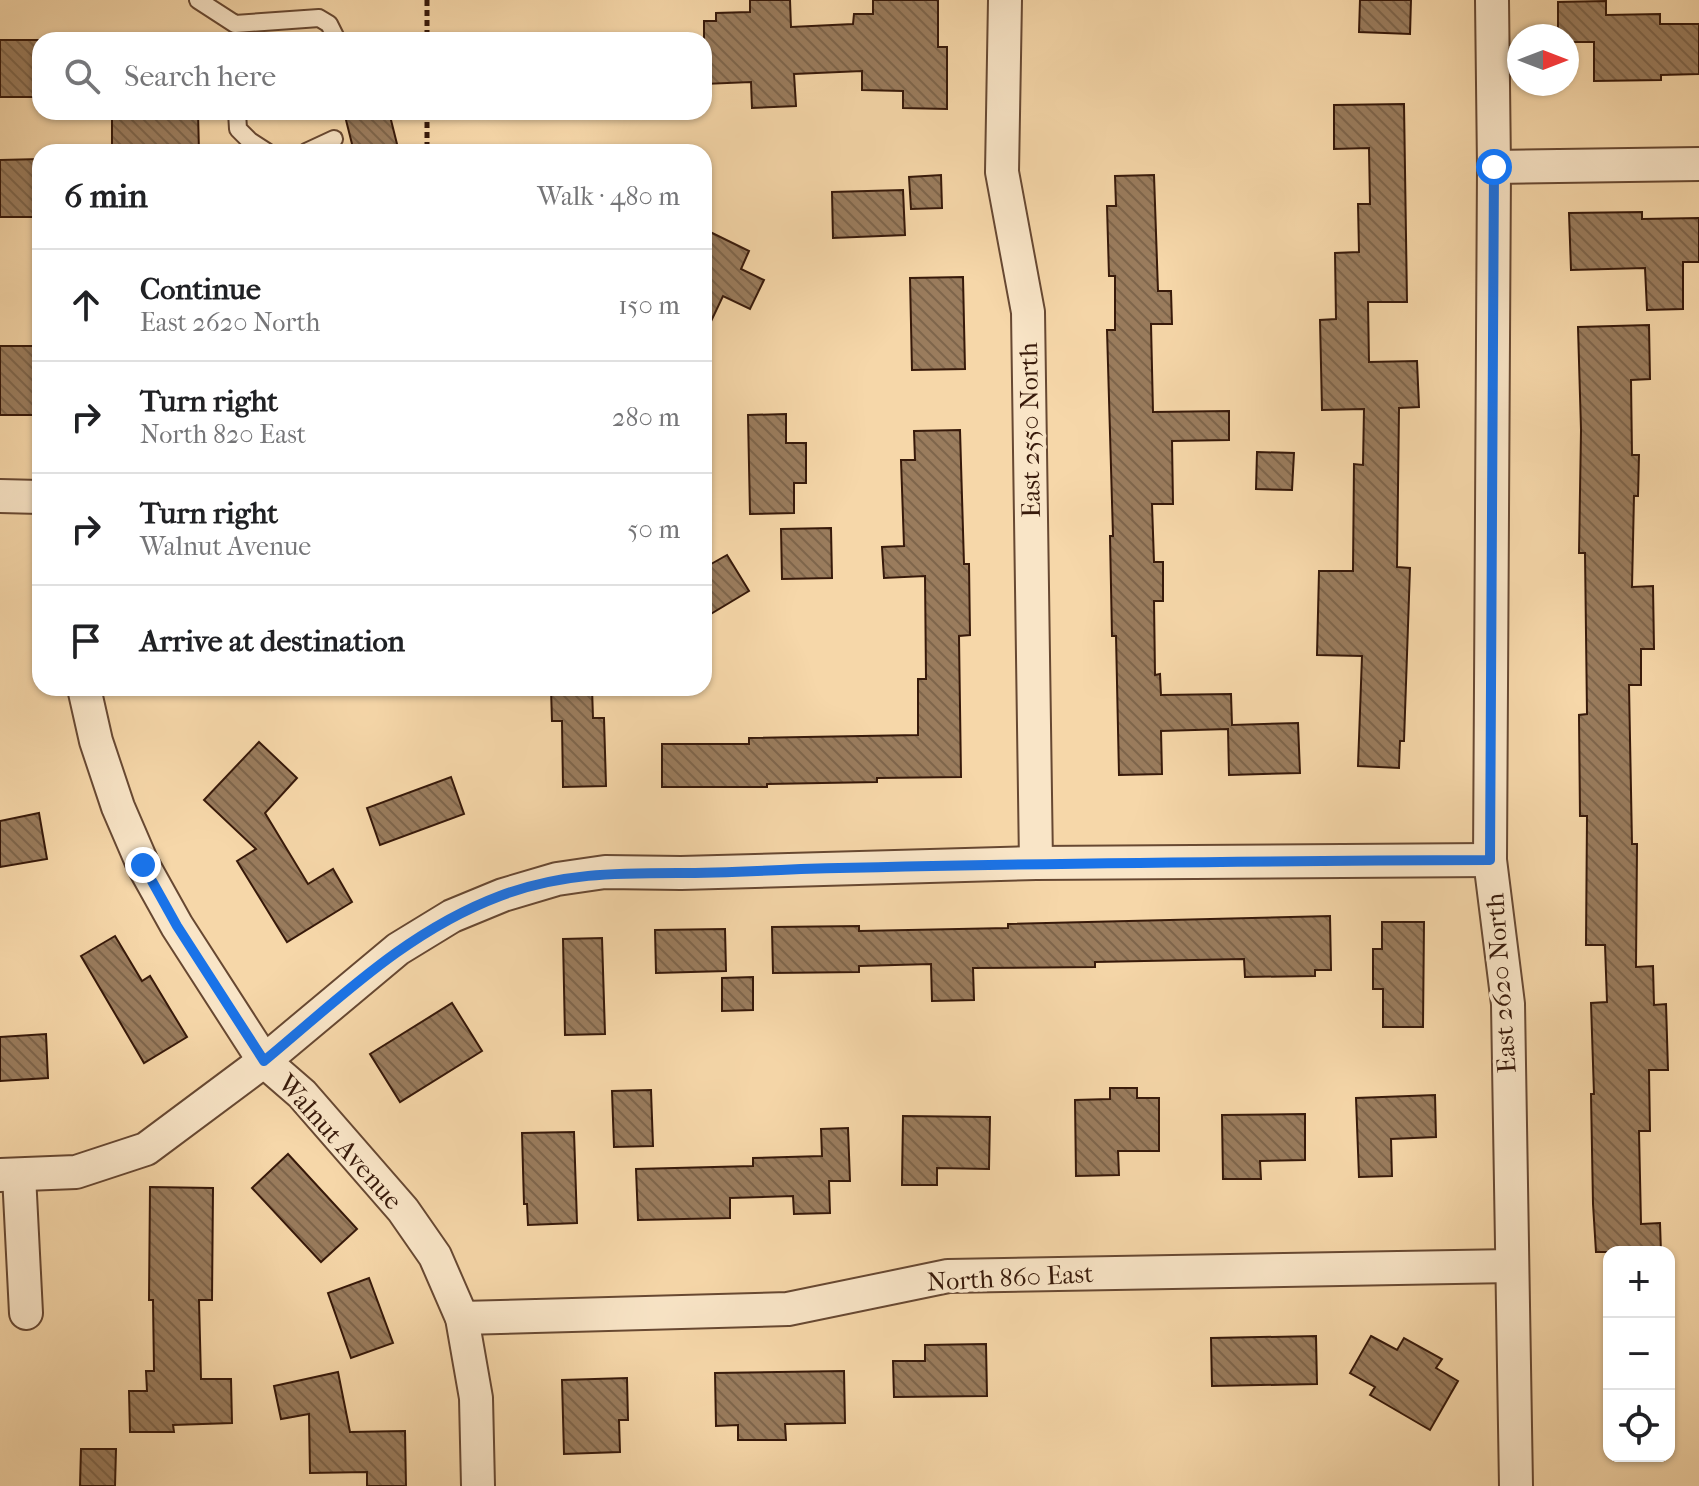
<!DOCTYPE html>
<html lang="en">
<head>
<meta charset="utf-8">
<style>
	:root { --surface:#fff; --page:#f2f2f2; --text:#202124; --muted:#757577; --line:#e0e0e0 }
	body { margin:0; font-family:"IM FELL French Canon",serif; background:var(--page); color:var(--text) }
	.controls { position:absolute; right:24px; bottom:24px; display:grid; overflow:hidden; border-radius:16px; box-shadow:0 2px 6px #0004 }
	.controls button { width:72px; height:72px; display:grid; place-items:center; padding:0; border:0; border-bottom:2px solid var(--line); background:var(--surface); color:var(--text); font:40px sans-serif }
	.compass { position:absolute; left:1507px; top:24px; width:72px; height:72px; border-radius:50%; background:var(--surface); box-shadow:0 2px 6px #0004; rotate:90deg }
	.stop { position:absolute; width:24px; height:24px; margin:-18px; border:6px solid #1a73e8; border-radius:50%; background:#fff }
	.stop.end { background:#1a73e8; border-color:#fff; box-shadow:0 2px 8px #0008 }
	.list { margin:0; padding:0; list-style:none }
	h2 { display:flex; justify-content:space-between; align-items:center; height:104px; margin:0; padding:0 32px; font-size:34px }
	h2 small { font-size:26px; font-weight:400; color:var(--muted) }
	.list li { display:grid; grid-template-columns:52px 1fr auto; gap:24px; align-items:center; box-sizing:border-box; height:112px; padding:0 32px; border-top:2px solid var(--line) }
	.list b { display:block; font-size:30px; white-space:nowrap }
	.list p { margin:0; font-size:26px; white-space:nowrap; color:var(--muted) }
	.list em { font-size:26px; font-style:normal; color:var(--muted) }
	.icon { flex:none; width:44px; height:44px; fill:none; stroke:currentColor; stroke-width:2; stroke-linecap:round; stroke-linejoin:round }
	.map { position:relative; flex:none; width:1699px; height:1486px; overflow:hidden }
	.search { position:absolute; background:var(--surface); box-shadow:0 2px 6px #0004; left:32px; top:32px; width:680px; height:88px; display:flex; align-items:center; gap:20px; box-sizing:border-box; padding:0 28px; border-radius:24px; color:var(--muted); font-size:30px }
	.panel { position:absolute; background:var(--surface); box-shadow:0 2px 6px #0004; left:32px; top:144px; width:680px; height:552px; border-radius:24px }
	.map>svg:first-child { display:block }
	.building { fill:url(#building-back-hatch); stroke:#37190a; stroke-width:2 }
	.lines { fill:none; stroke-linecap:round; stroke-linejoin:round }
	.service-casing { stroke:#674832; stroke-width:20 }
	.minor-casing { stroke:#674832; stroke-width:36 }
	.path { stroke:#37190a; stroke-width:5; stroke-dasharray:6 4; stroke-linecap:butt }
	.service { stroke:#f9e5c7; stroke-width:16 }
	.minor { stroke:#f9e5c7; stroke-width:32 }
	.route { stroke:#1a73e8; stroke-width:10 }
	.labels { text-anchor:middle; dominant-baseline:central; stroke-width:7; stroke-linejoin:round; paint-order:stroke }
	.street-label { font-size:26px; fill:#37190a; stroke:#f9e5c7 }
</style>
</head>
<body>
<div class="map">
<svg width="1699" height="1486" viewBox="0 0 1699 1486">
	<defs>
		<pattern id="building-back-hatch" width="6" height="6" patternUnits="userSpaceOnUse" patternTransform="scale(2)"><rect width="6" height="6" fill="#9a7c5d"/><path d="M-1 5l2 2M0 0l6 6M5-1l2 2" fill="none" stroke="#7e654b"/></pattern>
	</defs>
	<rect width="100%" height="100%" fill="#f6d7a9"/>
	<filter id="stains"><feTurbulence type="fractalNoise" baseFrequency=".0025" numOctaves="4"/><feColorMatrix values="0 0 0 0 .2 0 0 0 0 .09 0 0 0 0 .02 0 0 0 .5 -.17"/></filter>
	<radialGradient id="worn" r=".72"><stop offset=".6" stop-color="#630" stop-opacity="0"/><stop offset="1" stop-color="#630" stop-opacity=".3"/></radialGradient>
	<g class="building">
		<path d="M750 0H790L791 27 853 24 854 14H873V0H938V47H947V109L903 108V91L862 90V71L794 74 796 106 752 108 751 82 704 84V21H716V13L750 12Z"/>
		<path d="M1360 0H1411L1410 34 1359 32Z"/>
		<path d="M1606 1V15L1660 14V24H1699V74L1661 75V80L1594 81V42H1567V36H1558V2Z"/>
		<rect x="0" y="40" width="40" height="57"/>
		<path d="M1404 104 1407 302H1368L1369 362 1417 361 1419 407 1399 408 1397 567 1410 568 1404 741H1400L1399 768 1358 766 1362 656 1317 655 1319 571H1353L1354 464 1363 465 1364 409 1322 410 1320 320 1336 319 1335 253 1359 252 1358 204H1370L1369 148 1334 149V105Z"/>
		<path d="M112 112H198L199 152H112Z"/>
		<path d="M344 112H389L399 152H354Z"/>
		<path d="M40 159V217H0V160Z"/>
		<path d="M941 175 942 208 911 209 909 177Z"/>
		<path d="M1154 175 1158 291H1171L1172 324H1151L1153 412 1229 411V440L1172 441 1173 504H1152L1154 562H1163V601H1154L1155 675 1160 674 1161 695 1231 694 1232 725 1298 723 1300 773 1229 775 1228 729 1161 731 1162 774 1119 775 1116 636H1112L1110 536H1113L1107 330H1115V276H1109L1107 206H1116L1115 176Z"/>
		<path d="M903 190 905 235 833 238 832 192Z"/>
		<path d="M1642 212V219L1699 218V262H1683V309L1647 310 1645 268 1571 270 1569 213Z"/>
		<path d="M704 229 749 251 741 269 764 280 750 309 723 296 704 336Z"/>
		<path d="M963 277 965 369 912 370 910 278Z"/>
		<path d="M1649 325 1650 379 1631 380 1632 455H1639L1638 496H1634L1632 587 1653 586 1654 649H1641V685H1629L1632 844H1637L1636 967 1653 966 1654 1005 1666 1004 1668 1070H1649L1650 1131H1639L1641 1224 1660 1223 1661 1252H1596L1593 1204 1591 1094H1594L1591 1003 1607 1002 1605 945H1586L1587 816H1580L1579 715 1587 714 1585 553H1579L1581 430 1578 327Z"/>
		<path d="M0 346H39L40 415H0Z"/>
		<path d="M786 414V443H806V483H794V513L750 514 748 415Z"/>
		<path d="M960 430 964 564H969L970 635 959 636 961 777 877 778V782L767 784V787H662V744H749V738L918 735V679H926L925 576 884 578 882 547 904 546 901 460H915L914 431Z"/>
		<path d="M1257 452 1294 453 1292 490 1256 489Z"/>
		<path d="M831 528 832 578 782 579 781 529Z"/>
		<path d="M727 555 749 591 704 618V568Z"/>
		<path d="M592 688 593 718H604L606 786 563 787 562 721H552L551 689Z"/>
		<path d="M259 742 297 778 265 813 308 884 333 869 352 902 287 942 237 861 256 849 204 800Z"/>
		<path d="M451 777 464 814 380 845 367 808Z"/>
		<path d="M39 813 47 859 0 867V821Z"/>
		<path d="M1330 916 1331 970H1315V976L1245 977 1244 959 1095 962V967L973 968 974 1000 932 1001 931 964 859 966V972L773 973 772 927 859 926V931L1008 928V924Z"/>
		<path d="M1382 922H1424L1423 1027H1383V989H1373V949H1382Z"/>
		<path d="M725 929 726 971 656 973 655 930Z"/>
		<path d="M115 936 142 981 150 976 187 1037 144 1063 81 956Z"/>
		<path d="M602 938 605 1034 565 1035 563 939Z"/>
		<path d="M753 977V1010L722 1011V978Z"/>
		<path d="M452 1003 482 1051 400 1102 370 1054Z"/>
		<path d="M46 1034 48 1078 0 1081V1037Z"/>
		<path d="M1110 1088H1137V1098H1159V1151H1118L1119 1175 1076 1176 1075 1100 1110 1099Z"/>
		<path d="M651 1090 653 1146 614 1147 612 1091Z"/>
		<path d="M1435 1095 1436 1137 1391 1139 1392 1176 1359 1177 1356 1098Z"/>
		<path d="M1305 1114V1160L1260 1161 1261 1179H1223L1222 1115Z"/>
		<path d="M903 1116 990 1117 989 1169 937 1168V1185H902Z"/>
		<path d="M848 1128 850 1181H829L830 1213 794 1214 793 1196 730 1198V1218L638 1220 636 1169 753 1166V1158L822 1156 821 1129Z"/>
		<path d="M574 1132 577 1223 528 1225 527 1204H524L522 1133Z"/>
		<path d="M288 1154 357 1229 321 1262 252 1188Z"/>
		<path d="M150 1187 213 1188 212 1300H199L201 1379H231L232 1423 173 1425 174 1432H130L129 1391H147L146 1371H154L153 1300H149Z"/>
		<path d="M369 1278 393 1343 351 1358 328 1293Z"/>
		<path d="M1316 1336 1317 1384 1212 1386 1211 1338Z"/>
		<path d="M1371 1336 1397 1350 1404 1338 1442 1359 1436 1368 1458 1381 1430 1430 1370 1395 1375 1387 1350 1373Z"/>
		<path d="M986 1344 987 1396 894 1397 893 1361H925V1345Z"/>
		<path d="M844 1371 845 1423 785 1424 786 1440H738V1425L716 1426 715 1373Z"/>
		<path d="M338 1372 350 1432 405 1431 406 1486H367V1472L310 1473 309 1414 281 1419 274 1386Z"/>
		<path d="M627 1378 628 1420H619L620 1452 564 1454 562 1380Z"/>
		<path d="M81 1449H116L115 1486H80Z"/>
	</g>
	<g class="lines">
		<defs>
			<g id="service">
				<path d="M198 0 235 24 319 18 329 24 337 40"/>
				<path d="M237 112 238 129 250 141 267 152"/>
				<path d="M306 152 334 139"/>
			</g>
			<g id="minor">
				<path d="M1005 0 1002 172 1028 312 1036 863"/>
				<path d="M1492 0 1494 167 1490 860 1508 1004 1516 1486"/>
				<path d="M1494 167 1699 164"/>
				<path d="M0 496 40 497"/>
				<path d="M84 688 96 741 118 807 143 865 177 926 264 1061 302 1094 403 1210 435 1256 462 1318 476 1398 478 1486"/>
				<path d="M0 1175 76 1172 146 1149 264 1061 398 949 452 916 503 895 557 879 605 872 681 873 1036 863 1490 860"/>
				<path d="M19 1175 26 1313"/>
				<path d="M462 1318 788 1309 948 1276 1512 1266"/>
			</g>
		</defs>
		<use href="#service" class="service-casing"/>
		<use href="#minor" class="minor-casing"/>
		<g class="path">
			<path d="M427 0V40"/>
			<path d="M427 112V152"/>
		</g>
		<use href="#service" class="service"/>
		<use href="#minor" class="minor"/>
	</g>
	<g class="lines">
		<path class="route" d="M143 865 177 926 264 1061C340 998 407 931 500 896 560 873 616 873 678 873 719 873 760 871 801 869 1031 863 1260 861 1490 860L1494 167"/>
	</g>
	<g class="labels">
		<g class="street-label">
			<text transform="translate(1030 430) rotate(-91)">East 2550 North</text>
			<text transform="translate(1501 983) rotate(-94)">East 2620 North</text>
			<text transform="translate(340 1142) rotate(48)">Walnut Avenue</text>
			<text transform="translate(1010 1278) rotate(-3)">North 860 East</text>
		</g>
	</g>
	<rect width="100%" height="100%" filter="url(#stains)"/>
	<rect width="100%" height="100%" fill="url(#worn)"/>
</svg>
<div class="controls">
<button>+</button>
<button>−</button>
<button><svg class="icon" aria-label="locate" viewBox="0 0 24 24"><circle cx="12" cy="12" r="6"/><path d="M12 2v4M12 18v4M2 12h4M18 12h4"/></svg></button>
</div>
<svg class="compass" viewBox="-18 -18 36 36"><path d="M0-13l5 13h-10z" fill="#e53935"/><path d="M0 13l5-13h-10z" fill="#757577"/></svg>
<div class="stop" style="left:1494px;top:167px"></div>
<div class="stop end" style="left:143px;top:865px"></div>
<div class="search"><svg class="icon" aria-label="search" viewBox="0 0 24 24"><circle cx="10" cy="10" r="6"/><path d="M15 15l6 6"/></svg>Search here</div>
<section class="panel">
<h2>6 min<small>Walk · 480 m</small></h2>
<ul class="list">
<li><svg class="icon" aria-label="ahead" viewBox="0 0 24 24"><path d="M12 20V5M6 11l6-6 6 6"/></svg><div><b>Continue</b><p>East 2620 North</p></div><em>150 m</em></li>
<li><svg class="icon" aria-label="right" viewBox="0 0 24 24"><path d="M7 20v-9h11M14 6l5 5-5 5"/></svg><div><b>Turn right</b><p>North 820 East</p></div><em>280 m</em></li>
<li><svg class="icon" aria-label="right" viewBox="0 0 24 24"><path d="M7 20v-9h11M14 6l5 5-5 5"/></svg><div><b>Turn right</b><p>Walnut Avenue</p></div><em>50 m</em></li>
<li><svg class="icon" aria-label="arrive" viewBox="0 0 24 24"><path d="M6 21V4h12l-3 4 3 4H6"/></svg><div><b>Arrive at destination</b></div></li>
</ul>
</section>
</div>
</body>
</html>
